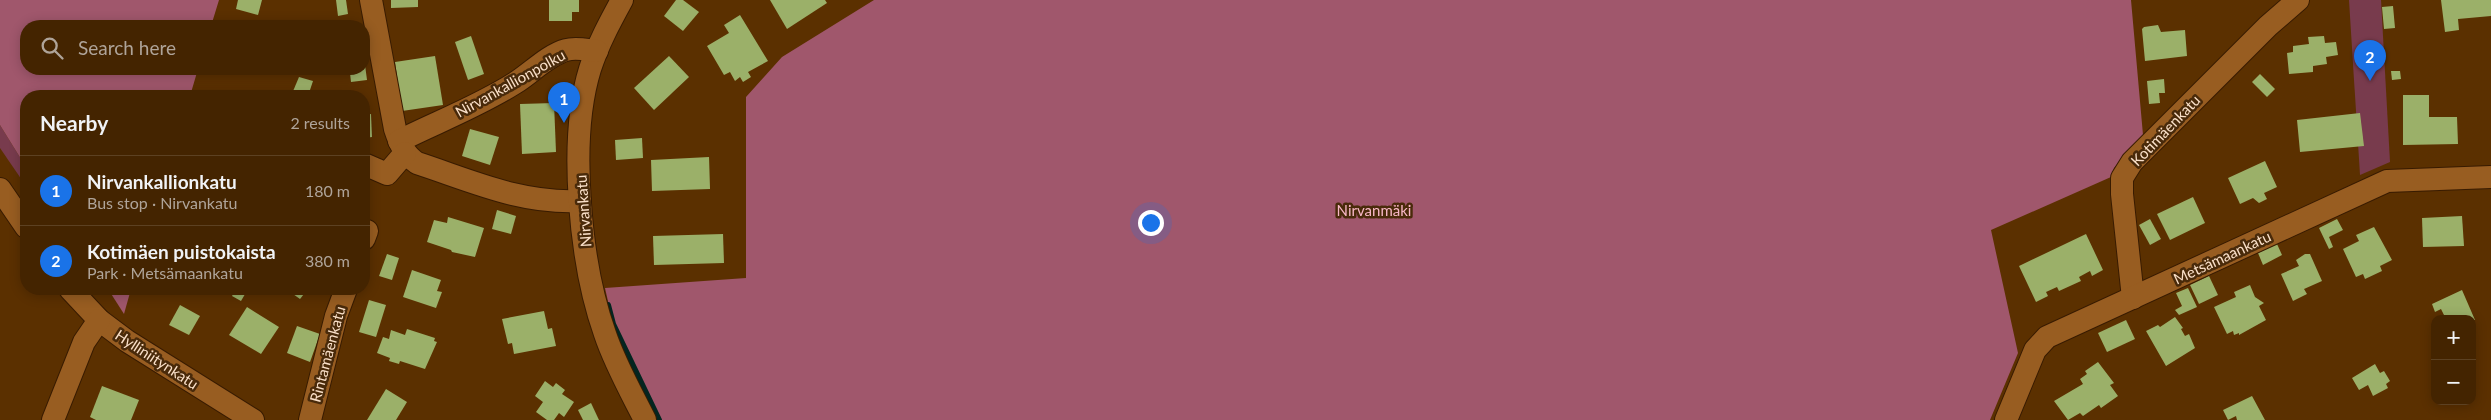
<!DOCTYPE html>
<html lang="en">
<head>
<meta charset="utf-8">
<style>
	:root { --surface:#442400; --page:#4b2c0a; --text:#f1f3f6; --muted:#afa499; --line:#5c4122; --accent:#1a73e8 }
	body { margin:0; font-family:Lato,sans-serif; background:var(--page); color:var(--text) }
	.controls { position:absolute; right:15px; bottom:15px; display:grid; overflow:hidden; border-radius:10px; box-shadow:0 2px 12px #0003 }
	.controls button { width:45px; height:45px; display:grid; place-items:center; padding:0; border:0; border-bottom:1px solid var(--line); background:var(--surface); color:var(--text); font:25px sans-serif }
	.you { position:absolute; left:1150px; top:222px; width:18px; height:18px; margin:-12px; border:4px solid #fff; border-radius:50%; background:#1a73e8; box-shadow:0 0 0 8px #1a73e833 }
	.badge { display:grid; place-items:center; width:32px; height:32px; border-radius:50%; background:var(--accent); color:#fff; font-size:16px; font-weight:700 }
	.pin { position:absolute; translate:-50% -41px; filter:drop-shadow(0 1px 2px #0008) }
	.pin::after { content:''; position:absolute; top:26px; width:18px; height:15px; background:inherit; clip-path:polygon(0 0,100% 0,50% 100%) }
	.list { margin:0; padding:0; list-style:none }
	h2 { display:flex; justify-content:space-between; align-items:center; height:65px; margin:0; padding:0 20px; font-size:21px }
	h2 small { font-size:16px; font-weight:400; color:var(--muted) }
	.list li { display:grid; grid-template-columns:32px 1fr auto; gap:15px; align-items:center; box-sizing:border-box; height:70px; padding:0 20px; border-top:1px solid var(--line) }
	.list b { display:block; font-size:19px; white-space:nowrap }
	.list p { margin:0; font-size:16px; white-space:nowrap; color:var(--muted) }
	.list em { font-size:16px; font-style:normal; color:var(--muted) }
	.icon { flex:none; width:28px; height:28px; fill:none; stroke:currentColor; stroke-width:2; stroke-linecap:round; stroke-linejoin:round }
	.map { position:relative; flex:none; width:2491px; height:420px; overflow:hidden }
	.search { position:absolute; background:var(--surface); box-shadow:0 2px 12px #0003; left:20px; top:20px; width:350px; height:55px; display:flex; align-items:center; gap:12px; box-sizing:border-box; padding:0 18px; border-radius:20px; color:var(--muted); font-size:19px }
	.panel { position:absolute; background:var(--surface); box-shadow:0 2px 12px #0003; left:20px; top:90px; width:350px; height:205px; border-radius:20px }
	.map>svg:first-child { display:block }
	.green { fill:#783b4d }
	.forest { fill:#a0576c }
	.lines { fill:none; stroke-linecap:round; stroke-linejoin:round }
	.stream { stroke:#032520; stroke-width:6 }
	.building { fill:#9bb069 }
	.minor-casing { stroke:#381b00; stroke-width:24 }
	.minor { stroke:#985d21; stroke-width:22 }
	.labels { text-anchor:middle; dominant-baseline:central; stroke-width:5; stroke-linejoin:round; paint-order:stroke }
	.street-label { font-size:15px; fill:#fae0c9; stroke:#492a0a }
	.park-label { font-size:15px; fill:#f8b7c7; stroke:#492a0a }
</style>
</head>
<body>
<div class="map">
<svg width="2491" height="420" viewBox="0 0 2491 420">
	<rect width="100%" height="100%" fill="#5b3000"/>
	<g class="green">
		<path d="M2349 0H2381L2390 162 2360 175Z"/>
		<path d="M0 125 26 167V186L0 148Z"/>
	</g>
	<g class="forest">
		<path d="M0 0H219L211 26H26V69H198L190 96H26V167L0 125Z"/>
		<path d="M874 0H2131L2143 135 2114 168 2111 177 1991 230 2018 353 1990 420H657L617 341 605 288 746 278V97L782 57Z"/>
		<path d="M108 289H131L124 314Z"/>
	</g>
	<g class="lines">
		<path class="stream" d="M608 305 613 324 659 420"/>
	</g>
	<g class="building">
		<path d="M238 0H262L258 15 236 9Z"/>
		<path d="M336 0H346L348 14 338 16Z"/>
		<path d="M391 0H418V7L391 8Z"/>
		<path d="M549 0H579V12H572V21H549Z"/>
		<path d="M676 0H683L699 12 683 31 664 16Z"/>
		<path d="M770 0H825L827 3 787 29Z"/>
		<path d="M2441 0H2491V16L2458 19 2459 30 2445 32Z"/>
		<path d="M2393 6 2395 28 2384 29 2382 7Z"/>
		<path d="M740 15 768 61 748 72 751 77 743 82 740 77 735 81 730 72 724 75 707 46 729 33 724 25Z"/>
		<path d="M2158 25 2161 32 2185 30 2187 56 2145 61 2142 29 2144 27Z"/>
		<path d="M471 36 484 74 468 80 455 42Z"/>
		<path d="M2324 36 2325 43 2336 42 2338 55 2326 57 2327 64 2313 66V72L2289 74 2287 53 2293 52V46L2309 44 2308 37Z"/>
		<path d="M435 56 443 105 402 111 395 62Z"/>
		<path d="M669 56 689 77 654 110 634 88Z"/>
		<path d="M364 57 367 80 351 82 350 73 340 74V69H364Z"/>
		<path d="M219 69H240L238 75Z"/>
		<path d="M296 69H316L314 74Z"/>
		<path d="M2391 71H2400L2401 79 2392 80Z"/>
		<path d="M2260 74 2275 89 2267 97 2252 82Z"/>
		<path d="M299 77 313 81 308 96H291Z"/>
		<path d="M2164 79 2165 93H2159L2160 103 2149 104 2147 81Z"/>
		<path d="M2403 95H2429V117H2457L2458 144 2403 145Z"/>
		<path d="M554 103 556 152 522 154 520 104Z"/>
		<path d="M2360 113 2364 146 2300 152 2297 120Z"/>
		<path d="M371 114 372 137 364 138V115Z"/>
		<path d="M470 129 499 137 490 165 462 156Z"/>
		<path d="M642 138 643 158 616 160 615 140Z"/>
		<path d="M709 157 710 189 652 191 651 160Z"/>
		<path d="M2265 161 2277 187 2264 193 2267 199 2259 203 2253 198 2240 204 2228 178Z"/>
		<path d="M2193 197 2205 223 2170 240 2157 214Z"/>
		<path d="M497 210 516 216 511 234 492 229Z"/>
		<path d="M2462 216 2464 246 2423 247 2422 218Z"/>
		<path d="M448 217 484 228 475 257 452 252 451 250 427 242 434 220 447 223Z"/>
		<path d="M2150 219 2161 239 2150 245 2139 225Z"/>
		<path d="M2337 219 2343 230 2329 237 2333 247 2329 249 2319 228Z"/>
		<path d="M2374 227 2392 260 2380 266 2382 271 2365 279 2363 274 2356 277 2343 249 2359 241 2356 235Z"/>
		<path d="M723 234 724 263 654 265 653 236Z"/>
		<path d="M2086 234 2103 270 2092 276 2090 271 2079 277 2081 281 2059 291 2057 287 2046 292 2048 296 2036 302 2019 266Z"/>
		<path d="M2277 244 2282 255 2263 265 2258 253Z"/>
		<path d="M387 254 399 258 392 280 379 276Z"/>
		<path d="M2305 254H2310L2322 281 2304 289 2307 294 2293 301 2281 274 2299 266 2296 260Z"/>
		<path d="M412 270 441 280 437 291 442 292 436 308 403 297Z"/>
		<path d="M2209 276 2218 295 2199 304 2190 285Z"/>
		<path d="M2250 285 2255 297 2264 303 2259 306 2266 320 2239 335V333L2234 335 2233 331 2227 334 2214 307 2236 297 2234 292Z"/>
		<path d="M2188 288 2197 307 2179 315 2175 310 2182 306 2176 293Z"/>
		<path d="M177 289H190L187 294Z"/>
		<path d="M236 289H248L241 301 232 296Z"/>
		<path d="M286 289H308L300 299Z"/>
		<path d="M2462 290 2475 320 2446 319 2441 309 2435 312 2432 304Z"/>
		<path d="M369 300 386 305 376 337 359 332Z"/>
		<path d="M180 305 200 316 189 335 169 325Z"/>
		<path d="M247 307 279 327 261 354 229 335Z"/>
		<path d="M544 311 548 329 552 328 556 346 514 354 512 343 508 344 502 319Z"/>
		<path d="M2175 317 2183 328 2181 329 2185 336 2189 334 2195 348 2166 366 2146 331 2158 325 2160 327Z"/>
		<path d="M2126 320 2135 339 2107 352 2098 333Z"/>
		<path d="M297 326 320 334 310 362 287 353Z"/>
		<path d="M407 329 435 338 434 341 437 342 425 369 400 361 399 364 389 361 390 358 377 353 383 337 389 339 391 330 405 335Z"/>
		<path d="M2098 362 2114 383 2110 385 2118 396 2101 408 2099 405 2083 416 2080 413 2068 420 2054 401 2083 384 2080 379 2087 374 2085 371Z"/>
		<path d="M2375 364 2380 373 2384 371 2390 381 2386 384 2388 388 2373 396 2368 385 2359 390 2352 378Z"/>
		<path d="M545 381 553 387 556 383 565 390 562 394 574 402 564 417 559 413 554 420H547L536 412 543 402 535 396Z"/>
		<path d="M102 386 139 400 131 420H96L90 417Z"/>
		<path d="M386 389 407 402 396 420H367Z"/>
		<path d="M2252 396 2265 420H2237L2236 416 2228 420 2223 410Z"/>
		<path d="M591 403 599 420H583L578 410Z"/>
	</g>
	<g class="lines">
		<defs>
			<g id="minor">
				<path d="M371 0 395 129C400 144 404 154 417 163 472 181 521 204 580 201"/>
				<path d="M622 0C610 22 598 44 590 69 568 140 580 264 605 334 615 364 631 392 645 420"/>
				<path d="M399 141C437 122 479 106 515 83 531 73 548 55 566 50 576 47 587 50 597 51"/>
				<path d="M364 164 387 174 405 153"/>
				<path d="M0 189 26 227"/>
				<path d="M364 239 367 231"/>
				<path d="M70 289 99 320 127 341 253 420"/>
				<path d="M2133 298 2122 194V178L2132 162 2268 26 2298 0"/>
				<path d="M53 420 84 342 99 320"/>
				<path d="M310 420 336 316 346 289"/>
				<path d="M2006 420 2035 350 2047 337 2387 181 2491 177"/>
			</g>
		</defs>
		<use href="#minor" class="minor-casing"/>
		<use href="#minor" class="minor"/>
	</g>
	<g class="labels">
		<g class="street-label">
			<text transform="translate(510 83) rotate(-29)">Nirvankallionpolku</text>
			<text transform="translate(2165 130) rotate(-46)">Kotimäenkatu</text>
			<text transform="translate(583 211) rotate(-94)">Nirvankatu</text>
			<text transform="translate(2222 257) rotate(-25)">Metsämaankatu</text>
			<text transform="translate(327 354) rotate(-75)">Rintamäenkatu</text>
			<text transform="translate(157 359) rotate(33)">Hylliniitynkatu</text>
		</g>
		<g class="park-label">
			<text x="1374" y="210">Nirvanmäki</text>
		</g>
	</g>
</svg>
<div class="controls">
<button>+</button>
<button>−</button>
</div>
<div class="you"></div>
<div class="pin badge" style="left:564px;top:123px">1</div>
<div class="pin badge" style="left:2370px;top:81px">2</div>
<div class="search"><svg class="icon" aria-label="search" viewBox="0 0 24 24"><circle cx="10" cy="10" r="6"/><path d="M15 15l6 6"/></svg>Search here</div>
<section class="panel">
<h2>Nearby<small>2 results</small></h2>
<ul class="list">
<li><span class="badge">1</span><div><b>Nirvankallionkatu</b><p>Bus stop · Nirvankatu</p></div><em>180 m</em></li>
<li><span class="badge">2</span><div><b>Kotimäen puistokaista</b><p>Park · Metsämaankatu</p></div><em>380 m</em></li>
</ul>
</section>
</div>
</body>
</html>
